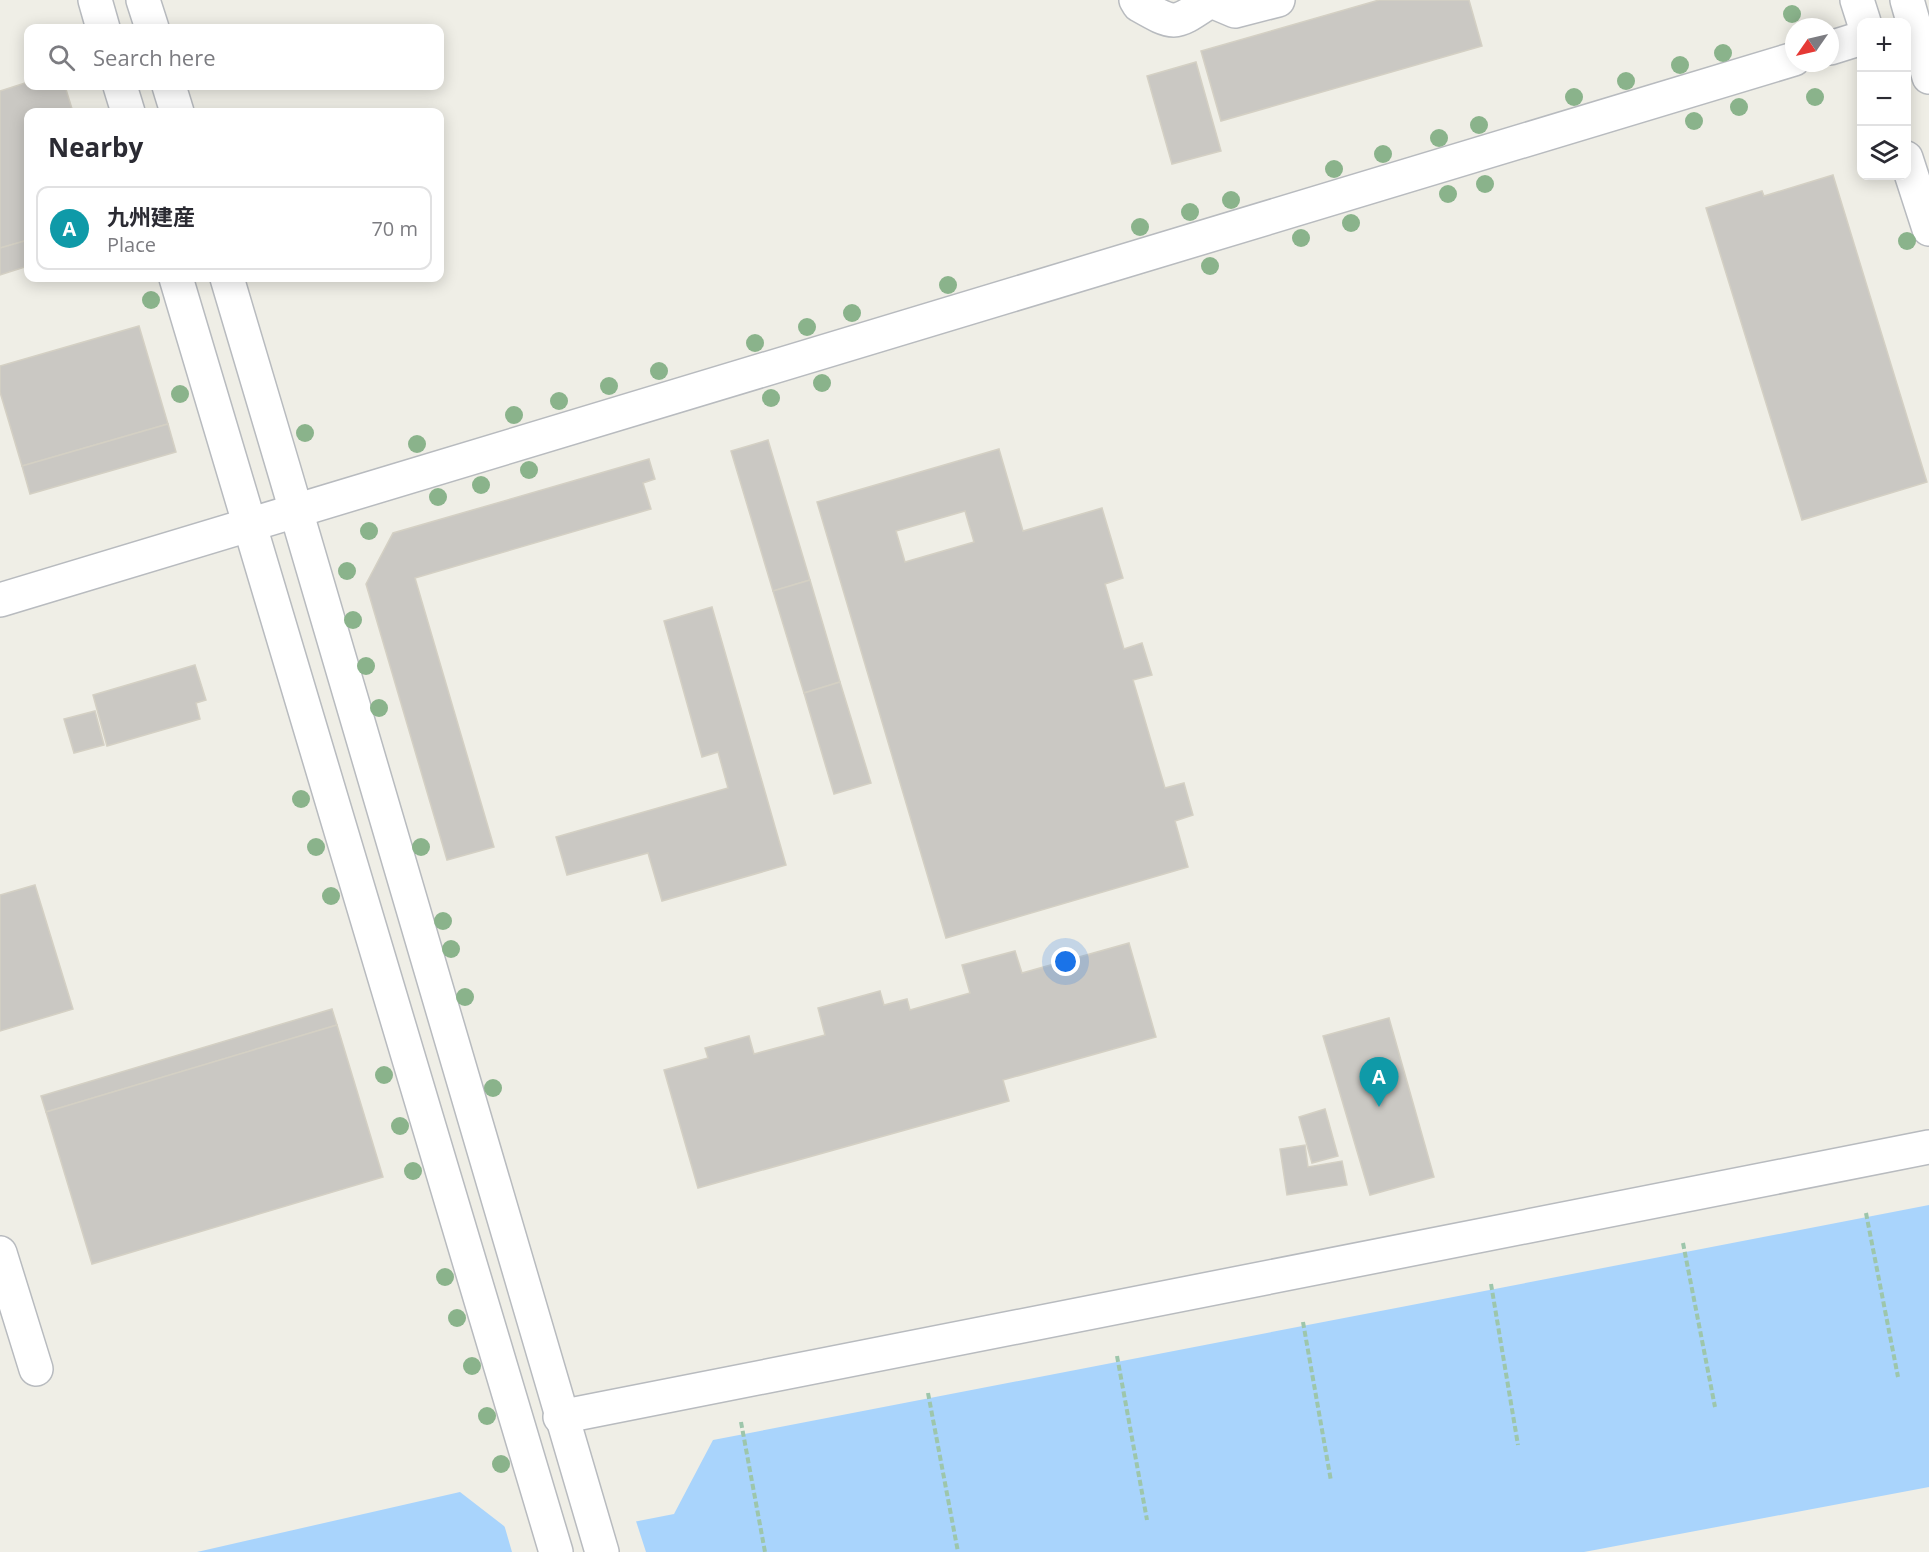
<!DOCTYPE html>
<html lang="en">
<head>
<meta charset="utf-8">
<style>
	:root { --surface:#fff; --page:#f2f2f3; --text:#2b2b33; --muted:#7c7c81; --line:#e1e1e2; --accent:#e34e38 }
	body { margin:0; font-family:"Open Sans","Noto Sans JP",sans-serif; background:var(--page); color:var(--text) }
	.controls { position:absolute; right:18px; top:18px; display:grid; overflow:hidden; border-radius:12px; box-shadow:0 3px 15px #0003 }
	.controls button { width:54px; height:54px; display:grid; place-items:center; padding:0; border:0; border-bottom:2px solid var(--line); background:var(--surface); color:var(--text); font:30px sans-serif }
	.compass { position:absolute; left:1785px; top:18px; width:54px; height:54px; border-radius:50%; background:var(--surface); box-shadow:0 3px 15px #0003; rotate:236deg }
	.you { position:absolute; left:1066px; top:962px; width:21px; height:21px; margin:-15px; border:4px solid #fff; border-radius:50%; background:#1a73e8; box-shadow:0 0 0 9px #1a73e833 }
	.badge { display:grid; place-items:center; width:39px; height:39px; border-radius:50%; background:var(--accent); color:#fff; font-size:20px; font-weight:700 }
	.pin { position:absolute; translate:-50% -50px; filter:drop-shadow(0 2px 3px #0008) }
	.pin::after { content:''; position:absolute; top:32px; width:21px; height:18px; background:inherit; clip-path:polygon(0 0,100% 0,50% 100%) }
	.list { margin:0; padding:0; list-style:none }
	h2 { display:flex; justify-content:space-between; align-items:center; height:78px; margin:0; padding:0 24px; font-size:26px }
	h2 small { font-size:20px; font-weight:400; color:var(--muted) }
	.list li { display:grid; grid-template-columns:39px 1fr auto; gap:18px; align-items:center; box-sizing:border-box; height:84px; margin:0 12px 12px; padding:0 12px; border:2px solid var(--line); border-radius:12px }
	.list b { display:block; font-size:22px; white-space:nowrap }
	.list p { margin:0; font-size:20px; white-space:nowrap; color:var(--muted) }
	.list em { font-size:20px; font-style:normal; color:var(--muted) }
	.icon { flex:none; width:33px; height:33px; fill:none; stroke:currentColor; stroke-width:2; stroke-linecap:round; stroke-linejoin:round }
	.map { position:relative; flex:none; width:1929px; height:1552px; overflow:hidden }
	.search { position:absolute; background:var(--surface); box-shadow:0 3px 15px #0003; left:24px; top:24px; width:420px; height:66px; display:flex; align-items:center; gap:15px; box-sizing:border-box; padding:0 21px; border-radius:12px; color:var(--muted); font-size:22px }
	.panel { position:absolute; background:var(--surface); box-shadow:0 3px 15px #0003; left:24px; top:108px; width:420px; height:174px; border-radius:12px }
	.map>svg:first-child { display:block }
	.water { fill:#a9d4fc }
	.pier { fill:#efeee6 }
	.building { fill:#cac8c3; stroke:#d4d0c4; stroke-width:1.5; fill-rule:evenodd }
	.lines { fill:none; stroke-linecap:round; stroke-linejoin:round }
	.minor-casing { stroke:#b8bbbf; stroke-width:36 }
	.path { stroke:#9dc6ab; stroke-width:4; stroke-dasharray:6 3; stroke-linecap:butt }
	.minor { stroke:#fff; stroke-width:33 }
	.tree { fill:#8ab38b }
</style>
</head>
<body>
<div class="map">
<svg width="1929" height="1552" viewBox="0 0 1929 1552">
	<rect width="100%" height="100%" fill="#efeee6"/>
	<path class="water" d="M1929 1205V1487L1584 1552H197L460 1492 526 1543 674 1514 713 1440Z"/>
	<path class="pier" d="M635 1518 646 1552H512L503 1521 526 1540Z"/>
	<g class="building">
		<path d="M1379 0H1469L1482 46 1221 121 1201 51Z"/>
		<path d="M1196 62 1221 151 1172 164 1147 76Z"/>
		<path d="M28 82V86H65L73 112H28V240L0 248V91Z"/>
		<path d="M1833 175 1927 482 1802 520 1706 208 1762 191 1764 196Z"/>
		<path d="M28 240V266L0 275V248Z"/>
		<path d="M139 326 168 424 22 466 0 392V366Z"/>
		<path d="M168 424 176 452 30 494 22 466Z"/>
		<path d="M768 440 810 580 773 591 731 451Z"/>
		<path d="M999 449 1023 531 1102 508 1123 578 1105 584 1124 649 1142 643 1152 675 1133 680 1165 788 1184 783 1193 815 1175 821 1188 867 946 938 817 502ZM965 511 974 542 905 562 896 531Z"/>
		<path d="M649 459 655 479 643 483 651 509 415 578 494 847 447 860 366 584 393 533Z"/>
		<path d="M810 580 840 682 804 693 773 591Z"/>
		<path d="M712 607 786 865 662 901 648 853 567 875 556 837 728 788 718 752 702 757 664 621Z"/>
		<path d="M195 665 206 700 196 703 200 719 107 746 93 695Z"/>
		<path d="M840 682 871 783 834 794 804 693Z"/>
		<path d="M95 711 104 745 74 753 64 719Z"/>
		<path d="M35 885 73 1009 0 1031V895Z"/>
		<path d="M1129 943 1156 1037 1003 1080 1009 1101 698 1188 664 1070 708 1058 705 1048 749 1036 754 1054 825 1035 818 1008 880 991 884 1005 907 999 910 1010 970 993 962 965 1015 951 1022 973Z"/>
		<path d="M332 1009 337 1025 46 1112 41 1096Z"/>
		<path d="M1389 1018 1434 1177 1370 1195 1323 1036Z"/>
		<path d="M337 1025 383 1177 92 1264 46 1112Z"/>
		<path d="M1325 1109 1338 1156 1312 1163 1299 1117Z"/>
		<path d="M1305 1145 1308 1167 1342 1161 1347 1185 1287 1195 1280 1149Z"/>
	</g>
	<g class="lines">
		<defs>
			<g id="minor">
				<path d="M95 0 103 28"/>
				<path d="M143 0 152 28"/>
				<path d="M1136 0 1139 5C1176 26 1174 25 1210 1"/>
				<path d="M1209 0 1235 11 1278 0"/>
				<path d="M1857 0 1864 22"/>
				<path d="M1907 0 1929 77"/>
				<path d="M1830 48 1862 38"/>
				<path d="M120 86 128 112"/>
				<path d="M169 86 177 112"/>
				<path d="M1906 158 1929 229"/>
				<path d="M176 278 556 1552"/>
				<path d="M227 278C354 702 474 1128 602 1552"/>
				<path d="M0 600 1794 59"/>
				<path d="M0 1253 36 1369"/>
				<path d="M560 1417 1929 1147"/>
			</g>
		</defs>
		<use href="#minor" class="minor-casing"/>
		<g class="path">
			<path d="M1866 1213 1898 1377"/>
			<path d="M1683 1243 1715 1407"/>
			<path d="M1491 1284 1518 1445"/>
			<path d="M1303 1322 1331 1481"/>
			<path d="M1117 1356 1147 1520"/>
			<path d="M928 1393 958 1552"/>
			<path d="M741 1422 765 1552"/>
		</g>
		<use href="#minor" class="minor"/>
	</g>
	<g class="tree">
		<circle cx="1792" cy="14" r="9"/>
		<circle cx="1723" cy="53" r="9"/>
		<circle cx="1680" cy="65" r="9"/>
		<circle cx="1626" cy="81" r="9"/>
		<circle cx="1574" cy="97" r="9"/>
		<circle cx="1815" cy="97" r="9"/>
		<circle cx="1739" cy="107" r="9"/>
		<circle cx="1694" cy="121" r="9"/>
		<circle cx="1479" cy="125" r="9"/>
		<circle cx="1439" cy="138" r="9"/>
		<circle cx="1383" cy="154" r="9"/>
		<circle cx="1334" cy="169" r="9"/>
		<circle cx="1485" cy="184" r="9"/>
		<circle cx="1448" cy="194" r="9"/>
		<circle cx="1231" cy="200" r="9"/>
		<circle cx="1190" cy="212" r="9"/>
		<circle cx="1351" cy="223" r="9"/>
		<circle cx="1140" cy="227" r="9"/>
		<circle cx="1301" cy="238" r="9"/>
		<circle cx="1907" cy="241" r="9"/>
		<circle cx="1210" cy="266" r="9"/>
		<circle cx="948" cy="285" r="9"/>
		<circle cx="151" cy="300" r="9"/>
		<circle cx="852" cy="313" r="9"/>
		<circle cx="807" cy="327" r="9"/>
		<circle cx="755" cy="343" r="9"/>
		<circle cx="659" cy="371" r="9"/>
		<circle cx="822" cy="383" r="9"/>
		<circle cx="609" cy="386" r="9"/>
		<circle cx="180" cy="394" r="9"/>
		<circle cx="771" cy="398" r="9"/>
		<circle cx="559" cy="401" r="9"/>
		<circle cx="514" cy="415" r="9"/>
		<circle cx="305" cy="433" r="9"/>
		<circle cx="417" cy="444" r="9"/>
		<circle cx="529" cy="470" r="9"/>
		<circle cx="481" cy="485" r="9"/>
		<circle cx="438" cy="497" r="9"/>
		<circle cx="369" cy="531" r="9"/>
		<circle cx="347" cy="571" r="9"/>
		<circle cx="353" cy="620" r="9"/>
		<circle cx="366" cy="666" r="9"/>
		<circle cx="379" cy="708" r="9"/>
		<circle cx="301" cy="799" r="9"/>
		<circle cx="316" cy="847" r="9"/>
		<circle cx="421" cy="847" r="9"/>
		<circle cx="331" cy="896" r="9"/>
		<circle cx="443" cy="921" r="9"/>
		<circle cx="451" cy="949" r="9"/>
		<circle cx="465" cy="997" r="9"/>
		<circle cx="384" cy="1075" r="9"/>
		<circle cx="493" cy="1088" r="9"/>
		<circle cx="400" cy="1126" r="9"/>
		<circle cx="413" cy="1171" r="9"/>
		<circle cx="445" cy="1277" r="9"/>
		<circle cx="457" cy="1318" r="9"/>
		<circle cx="472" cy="1366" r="9"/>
		<circle cx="487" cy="1416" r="9"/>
		<circle cx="501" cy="1464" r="9"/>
	</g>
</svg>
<div class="controls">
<button>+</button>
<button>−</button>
<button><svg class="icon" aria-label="layers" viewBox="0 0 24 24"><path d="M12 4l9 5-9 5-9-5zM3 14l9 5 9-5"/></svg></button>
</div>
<svg class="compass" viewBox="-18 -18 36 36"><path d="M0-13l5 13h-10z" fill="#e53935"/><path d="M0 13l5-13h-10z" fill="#7c7c81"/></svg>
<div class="you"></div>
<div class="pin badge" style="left:1379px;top:1107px;background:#0f9aa8">A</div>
<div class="search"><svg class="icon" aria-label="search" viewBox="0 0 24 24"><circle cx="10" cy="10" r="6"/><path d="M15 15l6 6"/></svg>Search here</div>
<section class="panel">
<h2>Nearby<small></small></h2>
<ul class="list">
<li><span class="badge" style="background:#0f9aa8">A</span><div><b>九州建産</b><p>Place</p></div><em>70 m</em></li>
</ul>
</section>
</div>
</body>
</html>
